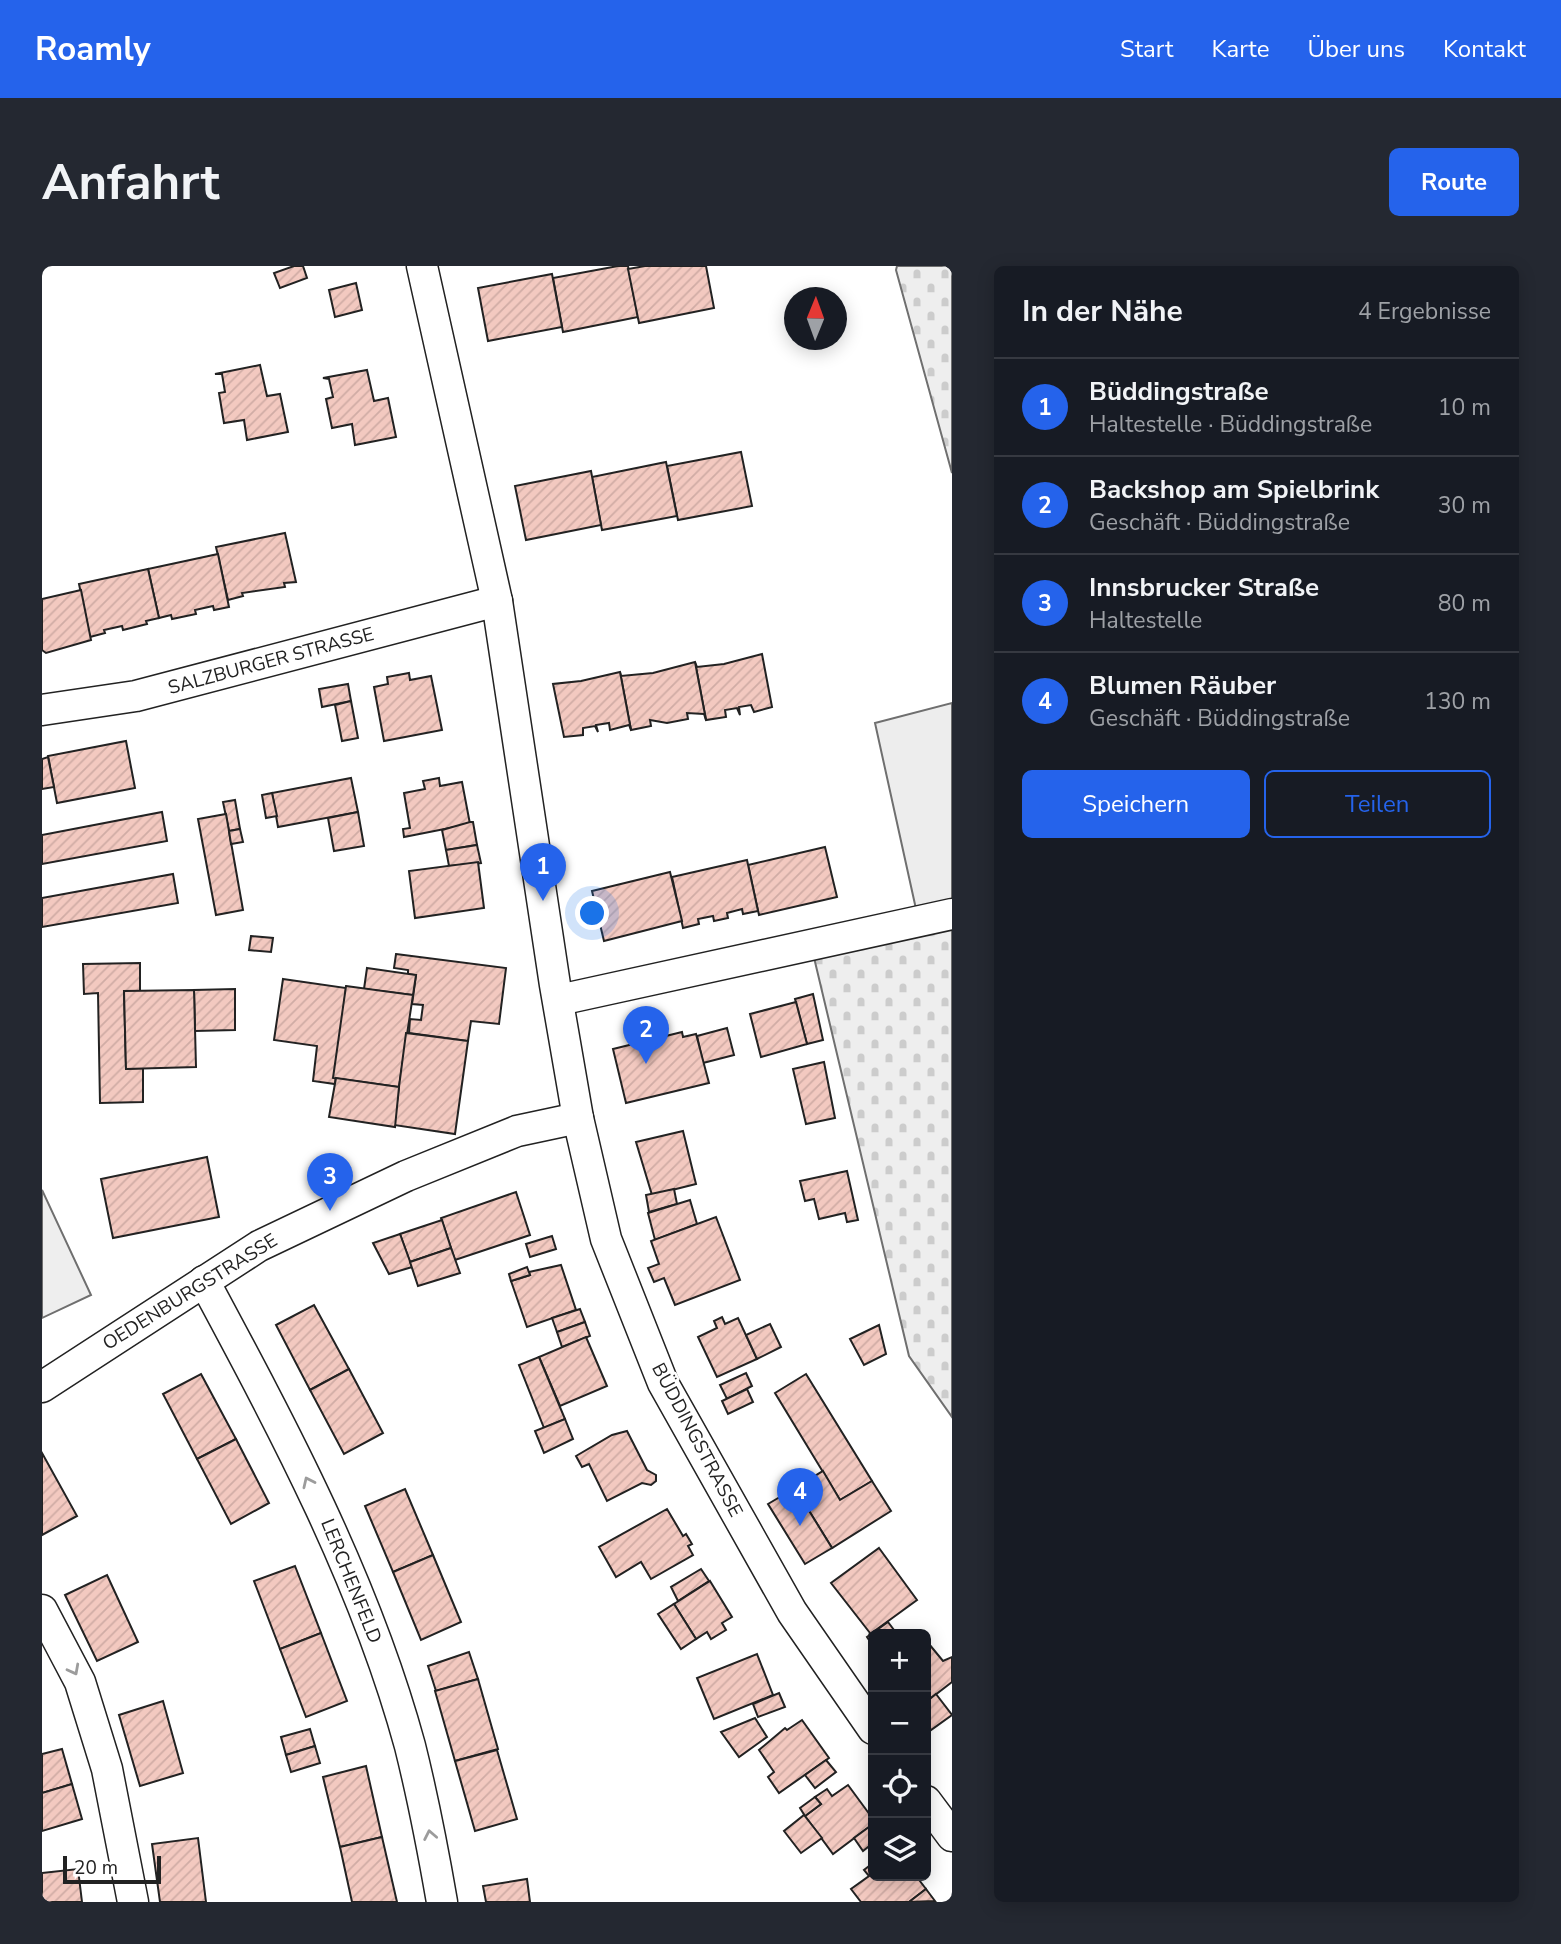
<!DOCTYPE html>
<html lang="de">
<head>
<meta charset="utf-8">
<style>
	:root { --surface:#171b24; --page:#242831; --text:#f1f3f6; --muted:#9ea1a6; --line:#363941; --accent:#2563eb }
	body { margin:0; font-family:"Nunito Sans",sans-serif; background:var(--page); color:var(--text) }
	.controls { position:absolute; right:21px; bottom:21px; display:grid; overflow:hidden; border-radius:10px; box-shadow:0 4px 18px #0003 }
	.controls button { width:63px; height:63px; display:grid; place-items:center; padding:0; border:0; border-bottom:2px solid var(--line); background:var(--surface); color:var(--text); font:35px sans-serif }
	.compass { position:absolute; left:742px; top:21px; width:63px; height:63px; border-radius:50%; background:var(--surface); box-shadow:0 4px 18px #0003; rotate:1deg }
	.scale { position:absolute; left:21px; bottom:18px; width:98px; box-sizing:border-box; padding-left:7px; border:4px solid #222; border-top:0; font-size:19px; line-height:24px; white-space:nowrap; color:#222; -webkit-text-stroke:5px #fff; paint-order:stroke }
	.you { position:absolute; left:551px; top:648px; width:24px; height:24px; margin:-18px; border:5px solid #fff; border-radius:50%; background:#1a73e8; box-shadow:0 0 0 10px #1a73e833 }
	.badge { display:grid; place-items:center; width:46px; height:46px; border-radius:50%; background:var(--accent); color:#fff; font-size:23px; font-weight:700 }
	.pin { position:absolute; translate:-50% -58px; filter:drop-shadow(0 2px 4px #0008) }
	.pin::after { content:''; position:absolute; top:37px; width:24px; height:21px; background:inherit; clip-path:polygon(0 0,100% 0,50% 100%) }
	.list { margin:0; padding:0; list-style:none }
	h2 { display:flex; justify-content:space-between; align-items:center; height:91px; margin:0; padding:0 28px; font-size:30px }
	h2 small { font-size:23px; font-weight:400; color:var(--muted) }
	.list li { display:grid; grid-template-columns:46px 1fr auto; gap:21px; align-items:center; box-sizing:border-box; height:98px; padding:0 28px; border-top:2px solid var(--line) }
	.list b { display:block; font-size:26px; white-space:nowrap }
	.list p { margin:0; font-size:23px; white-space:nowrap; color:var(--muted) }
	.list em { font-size:23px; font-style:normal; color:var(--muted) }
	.actions { display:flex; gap:14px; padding:21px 28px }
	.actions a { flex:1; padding:16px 0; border:2px solid var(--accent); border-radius:10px; text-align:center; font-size:24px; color:var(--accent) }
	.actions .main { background:var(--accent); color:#fff }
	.icon { flex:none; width:38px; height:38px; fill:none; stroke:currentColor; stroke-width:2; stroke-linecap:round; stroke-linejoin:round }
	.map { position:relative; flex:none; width:910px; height:1636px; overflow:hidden; border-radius:10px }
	header { display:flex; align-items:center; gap:42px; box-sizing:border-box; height:98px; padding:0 35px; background:var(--accent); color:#fff }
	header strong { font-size:33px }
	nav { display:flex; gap:38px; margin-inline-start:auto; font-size:24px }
	.intro { display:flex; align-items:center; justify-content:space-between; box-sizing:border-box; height:168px; padding:0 42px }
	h1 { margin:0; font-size:49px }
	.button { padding:18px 32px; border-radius:10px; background:var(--accent); color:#fff; font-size:24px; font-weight:700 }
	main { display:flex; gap:42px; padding:0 42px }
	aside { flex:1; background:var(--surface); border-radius:10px; box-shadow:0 4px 18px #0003 }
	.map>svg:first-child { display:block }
	.green { fill:#eee; stroke:#6f6f6f; stroke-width:2 }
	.cemetery { fill:url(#cemetery-stones); stroke:#6f6f6f; stroke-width:2 }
	.parking { fill:#ededed; stroke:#6f6f6f; stroke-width:2 }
	.building { fill:url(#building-hatch); stroke:#222; stroke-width:2 }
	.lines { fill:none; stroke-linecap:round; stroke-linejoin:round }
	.street-casing { stroke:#222; stroke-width:33 }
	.street { stroke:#fff; stroke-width:30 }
	.oneway { stroke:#9c9c9c }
	.labels { text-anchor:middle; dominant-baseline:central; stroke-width:5; stroke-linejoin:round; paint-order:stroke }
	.street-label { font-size:19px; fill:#222; stroke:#fff }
</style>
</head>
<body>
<header>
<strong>Roamly</strong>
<nav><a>Start</a><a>Karte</a><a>Über uns</a><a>Kontakt</a></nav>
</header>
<div class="intro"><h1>Anfahrt</h1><a class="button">Route</a></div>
<main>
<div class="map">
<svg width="910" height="1636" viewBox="0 0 910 1636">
	<defs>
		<pattern id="cemetery-stones" width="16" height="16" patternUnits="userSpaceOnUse" patternTransform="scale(1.75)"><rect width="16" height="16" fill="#eee"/><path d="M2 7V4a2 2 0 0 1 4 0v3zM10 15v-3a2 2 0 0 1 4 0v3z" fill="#ccc"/></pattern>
		<pattern id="building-hatch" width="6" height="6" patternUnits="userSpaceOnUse" patternTransform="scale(1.75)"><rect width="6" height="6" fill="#f3c9c0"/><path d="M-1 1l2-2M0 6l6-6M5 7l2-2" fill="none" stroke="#d0aca5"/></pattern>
	</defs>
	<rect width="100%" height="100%" fill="#fff"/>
	<path class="green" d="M0 924 49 1029 0 1052Z"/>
	<g class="cemetery">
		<path d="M855 0H910V207L854 4Z"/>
		<path d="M910 646V1151L867 1090 769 679Z"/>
	</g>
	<path class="parking" d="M910 437V636L874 643 833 457Z"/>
	<g class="building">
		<path d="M252 0H261L265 12 238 22 232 7Z"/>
		<path d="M576 0H586L596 51 521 66 511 12Z"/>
		<path d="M603 0H664L672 42 597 57 586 3Z"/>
		<path d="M510 8 520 61 446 75 436 22Z"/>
		<path d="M314 17 320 44 293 51 287 24Z"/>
		<path d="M218 99 225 130 238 128 246 166 205 174 202 154 182 157 177 127 183 126 180 108H173Z"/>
		<path d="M325 104 332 135 346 132 354 171 313 179 310 158 290 162 284 133 291 131 287 113 281 112Z"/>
		<path d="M699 186 710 240 636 254 625 200Z"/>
		<path d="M624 196 635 250 560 264 550 211Z"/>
		<path d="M549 205 559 259 484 274 473 220Z"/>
		<path d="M243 267 254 316 242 317 243 321 200 327 201 330 186 334 174 281Z"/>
		<path d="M176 288 187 341 172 344 171 340 153 344 154 348 130 353 129 349 117 352 106 303Z"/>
		<path d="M106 303 117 352 104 355 105 358 81 364 80 360 62 364 63 367 48 371 37 318Z"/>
		<path d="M39 324 49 374 4 387 0 384V333Z"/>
		<path d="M720 388 730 441 712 446 709 439 697 441 698 449 695 442 683 444 684 451 664 454 653 396 655 401 682 398Z"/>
		<path d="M653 396 664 454 662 448 645 447 646 453 625 457 608 454 609 460 589 464 578 406 579 410 611 407Z"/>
		<path d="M578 406 589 464 587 459 568 464 567 457 554 459 556 466 553 460 541 462V469L522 471 511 418 539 415Z"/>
		<path d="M367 407 368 414 389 410 400 464 342 475 332 421 346 418 345 411Z"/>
		<path d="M306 418 309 435 280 441 277 423Z"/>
		<path d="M309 435 316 472 300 475 293 439Z"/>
		<path d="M84 475 93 522 15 537 6 490Z"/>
		<path d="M6 491 12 521 0 523V493Z"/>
		<path d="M309 512 316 546 236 561 230 527Z"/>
		<path d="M397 512 398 520 420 516 428 558 362 571 361 563 368 562 362 527 383 523 381 515Z"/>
		<path d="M230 527 235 550 224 552 220 529Z"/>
		<path d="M193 534 198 563 187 565 181 536Z"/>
		<path d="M120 546 125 575 0 598V569Z"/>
		<path d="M316 546 322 580 292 585 286 552Z"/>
		<path d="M184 548 201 644 174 649 156 553Z"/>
		<path d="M428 556H431L435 579 404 584 400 564Z"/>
		<path d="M198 563 201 576 189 578 187 565Z"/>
		<path d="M435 579 439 597 407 600 404 584Z"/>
		<path d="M783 581 795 631 717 649 706 599Z"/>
		<path d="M705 594 716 645 701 648 700 643 685 647 686 652 672 655 671 650 656 653 657 658 641 662 630 611Z"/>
		<path d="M436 596 442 642 373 652 367 605Z"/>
		<path d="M628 606 640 655 562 675 550 625Z"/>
		<path d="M131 608 136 637 0 661V632Z"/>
		<path d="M209 670 231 672 229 686 207 684Z"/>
		<path d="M354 688 464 702 457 758 429 755 426 775 367 767 368 753 379 754 381 739 370 738 374 709 366 708V704L352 702Z"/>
		<path d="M98 697V725H82L84 803 101 802V836L58 837 56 727 42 728 41 698Z"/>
		<path d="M325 702 374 709 371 729 322 723Z"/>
		<path d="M241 713 304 722 293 818 271 815 275 780 232 774Z"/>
		<path d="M304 720 371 729 357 821 291 812Z"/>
		<path d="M193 723V764L153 765 152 724Z"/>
		<path d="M152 724 154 801 84 803 82 725Z"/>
		<path d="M771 728 781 774 765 778 753 733Z"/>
		<path d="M754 736 765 778 719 791 708 748Z"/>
		<path d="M685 762 692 789 661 797 655 770Z"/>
		<path d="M640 766 641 771 654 768 667 817 584 837 571 783Z"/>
		<path d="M364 767 426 775 413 868 352 859Z"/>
		<path d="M782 796 793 852 764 858 751 803Z"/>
		<path d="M294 812 357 821 353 861 287 851Z"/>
		<path d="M641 865 654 918 610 929 594 876Z"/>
		<path d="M165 891 177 951 71 972 59 913Z"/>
		<path d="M805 905 816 954 805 956 803 947 777 953 772 933 763 935 758 915Z"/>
		<path d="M632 923 635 938 607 946 604 929Z"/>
		<path d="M474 926 488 969 413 994 399 952Z"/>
		<path d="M648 934 655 958 613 974 606 947Z"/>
		<path d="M674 951 698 1014 633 1039 622 1012 612 1016 606 1002 617 998 609 975Z"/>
		<path d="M400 954 409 982 368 996 358 968Z"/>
		<path d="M358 968 370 1001 347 1008 331 977Z"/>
		<path d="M510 970 514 983 488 991 484 978Z"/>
		<path d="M409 982 418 1007 376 1020 368 996Z"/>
		<path d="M519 999 534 1044 485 1061 469 1015 488 1009 487 1006Z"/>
		<path d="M485 1001 488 1009 469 1015 467 1008Z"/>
		<path d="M272 1039 307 1103 268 1124 234 1059Z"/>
		<path d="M538 1043 543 1056 515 1066 510 1052Z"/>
		<path d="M680 1051 683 1058 696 1052 715 1093 675 1111 656 1071 675 1062 672 1055Z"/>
		<path d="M543 1056 548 1070 520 1081 515 1066Z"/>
		<path d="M728 1058 739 1081 715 1093 704 1069Z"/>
		<path d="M837 1059 844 1088 822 1099 808 1073Z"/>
		<path d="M544 1071 565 1120 518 1140 497 1091Z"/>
		<path d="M497 1091 523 1153 502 1162 477 1099Z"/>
		<path d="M307 1103 341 1167 302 1188 268 1124Z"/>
		<path d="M704 1107 710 1120 685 1133 678 1119Z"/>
		<path d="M159 1108 194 1173 155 1193 121 1128Z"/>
		<path d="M764 1108 830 1215 798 1234 733 1127Z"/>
		<path d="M705 1123 711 1136 686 1148 680 1135Z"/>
		<path d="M523 1153 531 1173 502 1187 493 1165Z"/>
		<path d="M585 1165 605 1204 614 1209V1215L609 1219 600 1217 565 1235 547 1198 540 1201 534 1190 570 1169Z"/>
		<path d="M194 1173 227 1237 189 1258 155 1193Z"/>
		<path d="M0 1187 35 1250 0 1269Z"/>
		<path d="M781 1205 798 1234 830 1215 849 1245 790 1282 753 1222Z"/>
		<path d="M753 1222 790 1282 763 1298 726 1238Z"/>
		<path d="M363 1223 391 1289 351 1306 323 1240Z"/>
		<path d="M625 1243 641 1270 644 1268 650 1278 646 1280 651 1289 609 1313 599 1296 574 1311 557 1281Z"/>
		<path d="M837 1282 875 1334 827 1369 828 1367 789 1317Z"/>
		<path d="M391 1289 419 1356 379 1374 351 1306Z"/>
		<path d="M253 1300 279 1367 238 1383 212 1315Z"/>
		<path d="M659 1303 667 1315 636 1335 629 1321Z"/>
		<path d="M65 1309 96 1376 55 1395 23 1329Z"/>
		<path d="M668 1315 690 1351 680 1357 684 1364 669 1373 665 1366 654 1373 632 1338Z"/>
		<path d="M632 1338 654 1373 639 1383 616 1348Z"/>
		<path d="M846 1356 855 1368H831V1380L825 1371Z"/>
		<path d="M279 1367 305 1435 264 1451 238 1383Z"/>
		<path d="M887 1378 901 1395 910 1391V1416L884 1436V1380Z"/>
		<path d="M427 1386 436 1413 394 1425 386 1400Z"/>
		<path d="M715 1388 731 1429 672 1453 655 1412Z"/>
		<path d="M436 1413 456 1483 413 1495 393 1425Z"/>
		<path d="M737 1427 743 1441 716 1451 711 1438Z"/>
		<path d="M894 1428 910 1449 889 1464 884 1457V1436Z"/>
		<path d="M121 1435 141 1507 98 1520 77 1449Z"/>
		<path d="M713 1452 725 1471 697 1491 679 1466Z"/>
		<path d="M760 1454 787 1492 737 1527 726 1511 732 1506 717 1484 743 1462 745 1464Z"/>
		<path d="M268 1463 273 1480 244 1489 239 1471Z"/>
		<path d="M273 1480 278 1497 249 1506 244 1489Z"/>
		<path d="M20 1483 30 1518 0 1527V1488Z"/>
		<path d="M455 1484 475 1553 433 1565 413 1495Z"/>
		<path d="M784 1494 794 1506 773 1522 763 1509Z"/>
		<path d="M324 1500 340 1571 298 1581 281 1511Z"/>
		<path d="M30 1518 40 1553 0 1565V1527Z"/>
		<path d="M806 1519 831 1553V1558L791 1588 763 1550 779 1538 773 1531 785 1523 790 1530Z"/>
		<path d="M773 1531 779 1538 763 1550 758 1542Z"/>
		<path d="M762 1549 780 1572 759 1587 742 1565Z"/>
		<path d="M831 1558V1577L821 1585 812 1572Z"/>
		<path d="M340 1571 355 1636H310L298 1581Z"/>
		<path d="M156 1572 164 1636H118L110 1578Z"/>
		<path d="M831 1597V1610H874L884 1623 867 1636H819L809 1623 827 1610 822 1604Z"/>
		<path d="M36 1603 40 1636H0V1607Z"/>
		<path d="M485 1613 488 1636H444L441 1620Z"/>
		<path d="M884 1623 893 1635 867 1636Z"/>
	</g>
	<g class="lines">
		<defs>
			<g id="street">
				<path d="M380 0 455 335 513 719 536 852 564 973 621 1117 750 1346 831 1463"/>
				<path d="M0 444 94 430 455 335"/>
				<path d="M517 734 910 648"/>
				<path d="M162 1015C242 1164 323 1315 368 1480 381 1532 391 1584 400 1636"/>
				<path d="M0 1121 217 980 364 910 475 865 536 852"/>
				<path d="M0 1344 38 1416 65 1503 91 1636"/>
				<path d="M884 1535 910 1570"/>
			</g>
		</defs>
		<use href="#street" class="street-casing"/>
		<use href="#street" class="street"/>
	</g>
	<defs><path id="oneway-chevron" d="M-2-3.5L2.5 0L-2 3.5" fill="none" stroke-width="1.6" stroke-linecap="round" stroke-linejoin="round" transform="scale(1.75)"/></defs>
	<g class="oneway">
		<use href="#oneway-chevron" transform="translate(266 1216) rotate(-115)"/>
		<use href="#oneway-chevron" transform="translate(32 1404) rotate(62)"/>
		<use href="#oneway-chevron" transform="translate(388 1569) rotate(-101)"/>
	</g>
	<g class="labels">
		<g class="street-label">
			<text transform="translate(229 395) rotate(-15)">SALZBURGER STRASSE</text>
			<text transform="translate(148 1026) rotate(-32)">OEDENBURGSTRASSE</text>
			<text transform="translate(655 1174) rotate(62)">BÜDDINGSTRASSE</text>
			<text transform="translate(309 1315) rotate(68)">LERCHENFELD</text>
		</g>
	</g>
</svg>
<div class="controls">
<button>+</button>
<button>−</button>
<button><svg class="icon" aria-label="locate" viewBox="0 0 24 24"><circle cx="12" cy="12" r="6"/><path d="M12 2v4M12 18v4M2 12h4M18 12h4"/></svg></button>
<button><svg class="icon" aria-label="layers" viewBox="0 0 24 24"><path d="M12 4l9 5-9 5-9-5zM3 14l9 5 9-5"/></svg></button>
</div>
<svg class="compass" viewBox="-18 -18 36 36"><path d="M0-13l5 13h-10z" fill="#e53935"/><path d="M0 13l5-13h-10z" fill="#9ea1a6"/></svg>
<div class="scale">20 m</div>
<div class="you"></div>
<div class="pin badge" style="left:501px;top:635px">1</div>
<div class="pin badge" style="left:604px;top:798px">2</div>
<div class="pin badge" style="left:288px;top:945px">3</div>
<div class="pin badge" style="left:758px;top:1260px">4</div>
</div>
<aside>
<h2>In der Nähe<small>4 Ergebnisse</small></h2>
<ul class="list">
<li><span class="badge">1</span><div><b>Büddingstraße</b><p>Haltestelle · Büddingstraße</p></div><em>10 m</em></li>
<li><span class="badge">2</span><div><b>Backshop am Spielbrink</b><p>Geschäft · Büddingstraße</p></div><em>30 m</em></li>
<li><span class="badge">3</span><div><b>Innsbrucker Straße</b><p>Haltestelle</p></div><em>80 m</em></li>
<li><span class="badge">4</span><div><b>Blumen Räuber</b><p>Geschäft · Büddingstraße</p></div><em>130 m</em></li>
</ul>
<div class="actions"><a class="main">Speichern</a><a>Teilen</a></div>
</aside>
</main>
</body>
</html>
